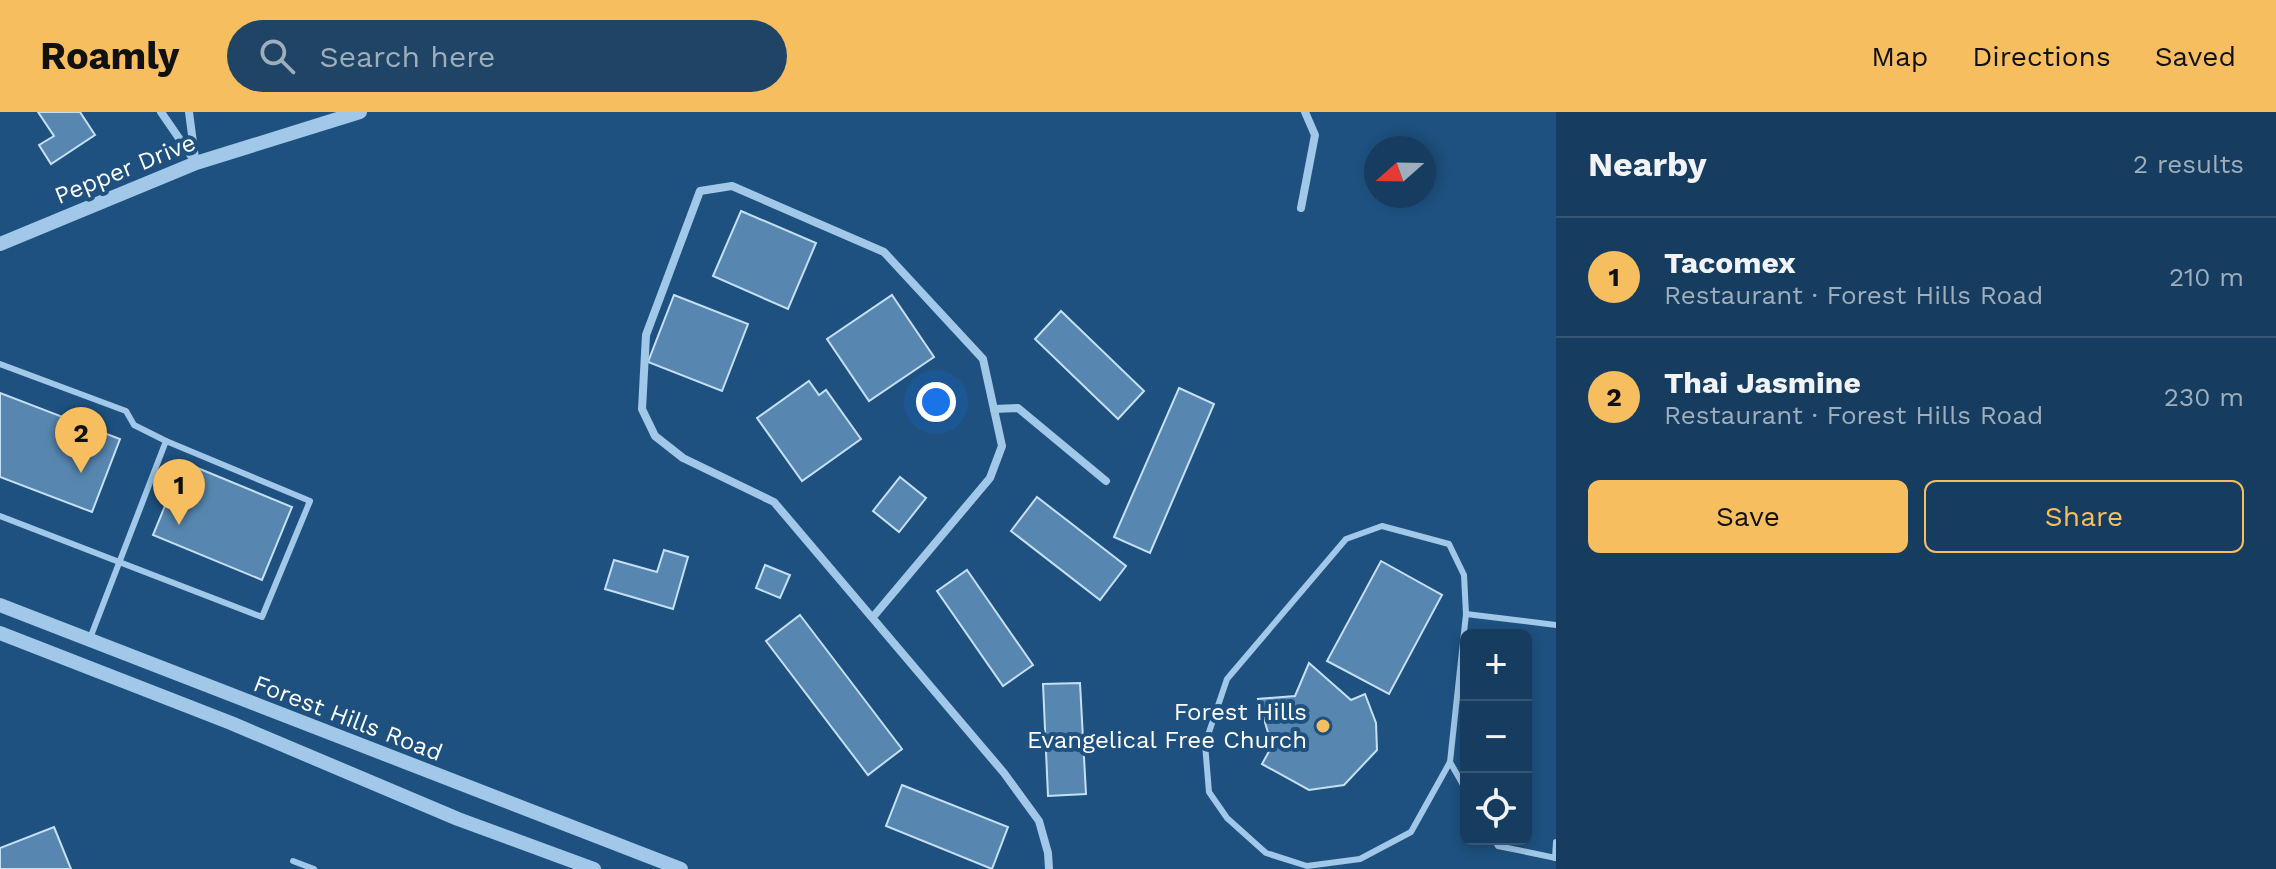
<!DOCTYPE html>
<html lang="en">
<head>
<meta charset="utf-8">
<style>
	:root { --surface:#163d5f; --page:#1f4465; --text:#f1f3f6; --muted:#9eaebd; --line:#355674; --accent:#f7be60 }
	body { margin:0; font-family:"Work Sans",sans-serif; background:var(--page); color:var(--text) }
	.controls { position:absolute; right:24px; bottom:24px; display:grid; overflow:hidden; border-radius:12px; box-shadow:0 4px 12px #0003 }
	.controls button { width:72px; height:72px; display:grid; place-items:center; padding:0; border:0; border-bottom:2px solid var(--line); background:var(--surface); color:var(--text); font:40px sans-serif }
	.compass { position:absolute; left:1364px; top:24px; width:72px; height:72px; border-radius:50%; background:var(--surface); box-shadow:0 4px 12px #0003; rotate:250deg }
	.you { position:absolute; left:936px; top:290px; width:28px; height:28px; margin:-20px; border:6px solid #fff; border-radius:50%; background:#1a73e8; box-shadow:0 0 0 12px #1a73e833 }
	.badge { display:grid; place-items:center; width:52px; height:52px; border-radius:50%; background:var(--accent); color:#111; font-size:26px; font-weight:700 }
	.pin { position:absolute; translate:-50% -66px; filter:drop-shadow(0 2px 4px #0008) }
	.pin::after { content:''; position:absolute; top:42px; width:28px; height:24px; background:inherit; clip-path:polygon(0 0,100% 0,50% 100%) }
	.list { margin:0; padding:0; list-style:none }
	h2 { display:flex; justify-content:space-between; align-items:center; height:104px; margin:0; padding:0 32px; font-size:34px }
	h2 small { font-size:26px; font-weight:400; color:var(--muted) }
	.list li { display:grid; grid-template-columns:52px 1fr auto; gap:24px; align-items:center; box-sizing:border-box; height:120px; padding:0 32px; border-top:2px solid var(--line) }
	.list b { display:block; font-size:30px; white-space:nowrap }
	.list p { margin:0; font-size:26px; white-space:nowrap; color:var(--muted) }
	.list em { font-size:26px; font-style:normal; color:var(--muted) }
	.actions { display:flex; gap:16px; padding:24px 32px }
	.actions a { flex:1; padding:18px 0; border:2px solid var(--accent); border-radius:12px; text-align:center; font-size:28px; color:var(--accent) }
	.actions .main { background:var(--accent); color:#111 }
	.icon { flex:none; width:44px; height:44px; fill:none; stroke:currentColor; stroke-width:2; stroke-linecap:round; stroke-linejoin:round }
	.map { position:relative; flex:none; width:1556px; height:757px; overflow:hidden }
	header { display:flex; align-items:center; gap:48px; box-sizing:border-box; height:112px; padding:0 40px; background:var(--accent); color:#111 }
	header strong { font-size:38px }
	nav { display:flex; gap:44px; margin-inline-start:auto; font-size:28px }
	.search { width:560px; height:72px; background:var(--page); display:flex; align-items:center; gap:20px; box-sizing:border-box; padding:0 28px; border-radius:44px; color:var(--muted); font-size:30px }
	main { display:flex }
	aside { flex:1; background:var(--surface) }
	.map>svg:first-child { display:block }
	.building { fill:#5787b0; stroke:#c5e0f6; stroke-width:2 }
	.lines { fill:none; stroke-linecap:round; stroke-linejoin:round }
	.service { stroke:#a1c8e8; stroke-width:6 }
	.minor { stroke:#a1c8e8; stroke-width:8 }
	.tertiary { stroke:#a1c8e8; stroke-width:14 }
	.poi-dot { fill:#f7be60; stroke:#1e517f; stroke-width:3 }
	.labels { text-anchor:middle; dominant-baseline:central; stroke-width:8; stroke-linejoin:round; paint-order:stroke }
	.street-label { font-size:24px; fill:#fff; stroke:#1e517f }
	.poi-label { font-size:24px; fill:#fff; stroke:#1e517f; text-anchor:end }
</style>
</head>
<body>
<header>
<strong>Roamly</strong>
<div class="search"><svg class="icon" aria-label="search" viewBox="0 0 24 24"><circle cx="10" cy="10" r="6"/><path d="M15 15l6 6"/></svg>Search here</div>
<nav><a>Map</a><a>Directions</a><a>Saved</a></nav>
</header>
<main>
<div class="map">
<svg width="1556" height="757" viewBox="0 0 1556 757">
	<rect width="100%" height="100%" fill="#1e517f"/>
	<g class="building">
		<path d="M38 0H80L95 23 51 52 39 33 54 24Z"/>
		<path d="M741 99 816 131 788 197 713 164Z"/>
		<path d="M674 183 748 212 722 279 648 250Z"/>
		<path d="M892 183 934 245 869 289 827 227Z"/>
		<path d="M1061 199 1144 279 1118 307 1035 227Z"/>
		<path d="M809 269 819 283 826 278 861 327 802 369 757 306Z"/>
		<path d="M1179 276 1214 292 1150 441 1114 425Z"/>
		<path d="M0 281 120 327 92 400 0 365Z"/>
		<path d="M183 350 292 395 262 468 153 423Z"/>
		<path d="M900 365 926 386 899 420 873 399Z"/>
		<path d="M1037 385 1126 454 1100 488 1011 419Z"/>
		<path d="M664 438 688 445 673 497 605 477 614 448 657 460Z"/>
		<path d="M1381 449 1442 483 1389 582 1327 549Z"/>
		<path d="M765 453 790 463 780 486 756 476Z"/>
		<path d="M967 458 1033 553 1003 574 937 479Z"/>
		<path d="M800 503 902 637 868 663 766 529Z"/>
		<path d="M1309 551 1351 588 1365 582 1376 611 1377 638 1344 673 1309 678 1262 652 1272 634 1258 587 1295 584Z"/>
		<path d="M1080 571 1086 682 1048 684 1043 572Z"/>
		<path d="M902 673 1008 715 992 757 886 714Z"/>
		<path d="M54 715 71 757H0V736Z"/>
	</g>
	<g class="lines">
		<g class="service">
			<path d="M0 252 126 299 134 313 166 329 89 529"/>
			<path d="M0 404 262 505 310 389 166 329"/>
			<path d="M1382 414 1449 432 1464 463 1466 502 1450 650 1411 720 1360 747 1307 754 1266 741 1227 706 1209 680 1205 632 1227 567 1346 427Z"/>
			<path d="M1466 502 1556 513"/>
			<path d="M1450 650 1466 678"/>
			<path d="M1494 727 1498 734 1556 746"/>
			<path d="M1555 746 1556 730"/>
			<path d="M293 749 314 757"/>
		</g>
		<g class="minor">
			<path d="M161 0 196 51"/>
			<path d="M189 0 195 46"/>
			<path d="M1301 96 1315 23 1305 0"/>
			<path d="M994 297 1018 296 1106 369"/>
			<path d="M873 505 990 366 1002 334 983 247 884 140 732 74 700 79 646 223 642 297 655 324 683 346 774 390 1004 661 1039 709 1048 741 1049 757"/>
		</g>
		<g class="tertiary">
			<path d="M0 132 196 51 360 0"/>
			<path d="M0 493 681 757"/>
			<path d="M0 521 231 611 458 707 594 757"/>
		</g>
	</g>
	<circle class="poi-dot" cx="1323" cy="614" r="8"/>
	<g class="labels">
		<g class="street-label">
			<text transform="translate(125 57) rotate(-22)">Pepper Drive</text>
			<text transform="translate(348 606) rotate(21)">Forest Hills Road</text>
		</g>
		<g class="poi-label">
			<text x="1307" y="600">Forest Hills<tspan x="1307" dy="28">Evangelical Free Church</tspan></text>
		</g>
	</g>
</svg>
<div class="controls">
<button>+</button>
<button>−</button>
<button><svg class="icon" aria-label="locate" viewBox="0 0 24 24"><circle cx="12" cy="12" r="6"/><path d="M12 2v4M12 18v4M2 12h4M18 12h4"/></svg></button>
</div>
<svg class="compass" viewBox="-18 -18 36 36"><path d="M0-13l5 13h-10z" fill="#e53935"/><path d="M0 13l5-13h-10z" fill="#9eaebd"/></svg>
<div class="you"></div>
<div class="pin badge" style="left:179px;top:413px">1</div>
<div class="pin badge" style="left:81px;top:361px">2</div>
</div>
<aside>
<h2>Nearby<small>2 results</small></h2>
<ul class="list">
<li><span class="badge">1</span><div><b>Tacomex</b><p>Restaurant · Forest Hills Road</p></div><em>210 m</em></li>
<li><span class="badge">2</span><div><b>Thai Jasmine</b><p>Restaurant · Forest Hills Road</p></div><em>230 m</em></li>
</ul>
<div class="actions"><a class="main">Save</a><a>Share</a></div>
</aside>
</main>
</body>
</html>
